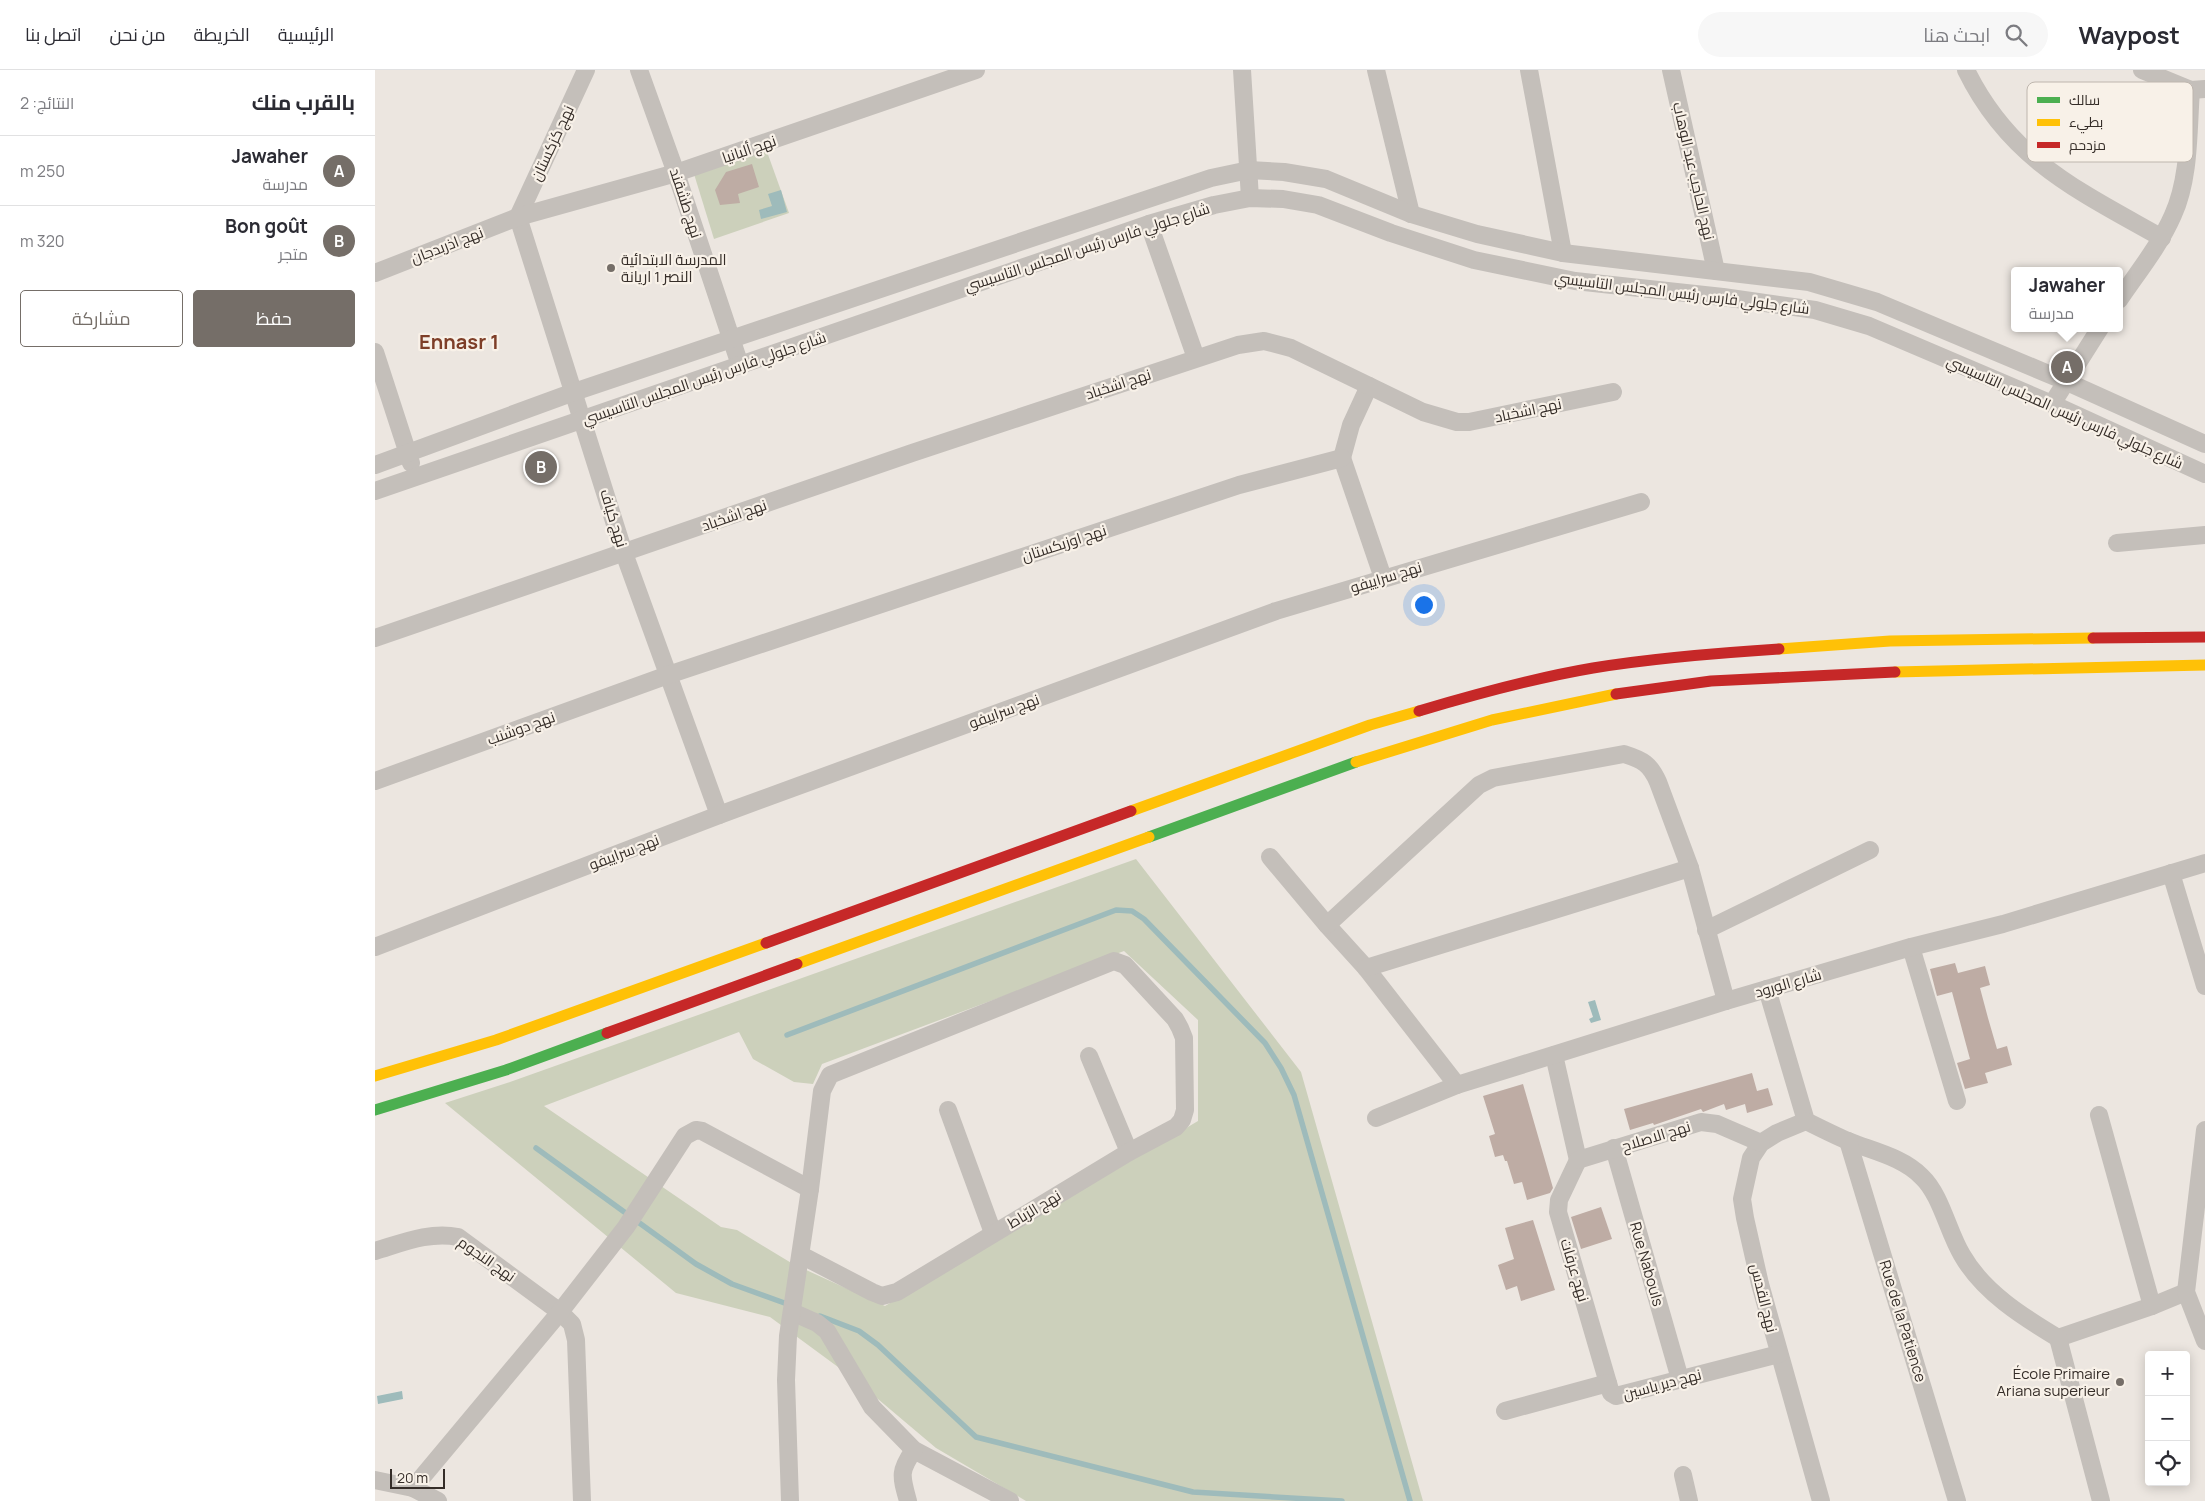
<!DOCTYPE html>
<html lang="ar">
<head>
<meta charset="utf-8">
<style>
	:root { --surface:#fff; --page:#f7f7f7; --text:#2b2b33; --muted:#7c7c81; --line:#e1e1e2; --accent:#756e68 }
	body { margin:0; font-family:Manrope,Cairo,sans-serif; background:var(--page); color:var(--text); direction:rtl }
	.controls { position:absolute; right:15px; bottom:15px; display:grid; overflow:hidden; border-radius:5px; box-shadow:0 2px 12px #0003 }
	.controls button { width:45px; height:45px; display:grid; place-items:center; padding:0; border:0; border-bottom:1px solid var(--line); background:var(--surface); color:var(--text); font:25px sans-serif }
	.scale { position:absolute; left:15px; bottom:12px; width:55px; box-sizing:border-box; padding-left:5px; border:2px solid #352d28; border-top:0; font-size:14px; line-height:18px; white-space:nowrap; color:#352d28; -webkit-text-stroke:4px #f8f1e8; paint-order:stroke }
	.you { position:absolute; left:1048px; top:534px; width:18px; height:18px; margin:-12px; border:4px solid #fff; border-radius:50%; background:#1a73e8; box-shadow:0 0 0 8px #1a73e833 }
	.badge { display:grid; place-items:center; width:32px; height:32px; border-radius:50%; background:var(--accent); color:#fff; font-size:16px; font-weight:700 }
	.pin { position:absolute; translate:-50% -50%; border:2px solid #fff; box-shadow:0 1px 5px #0006 }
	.popup { position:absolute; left:1636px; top:197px; width:112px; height:65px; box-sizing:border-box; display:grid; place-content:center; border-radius:5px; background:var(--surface); filter:drop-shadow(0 1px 4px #0005); font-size:16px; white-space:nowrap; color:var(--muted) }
	.popup b { font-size:19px; color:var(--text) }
	.popup::after { content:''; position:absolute; left:50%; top:100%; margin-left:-10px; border:10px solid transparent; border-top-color:var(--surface) }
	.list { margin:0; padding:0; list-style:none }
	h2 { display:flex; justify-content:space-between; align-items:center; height:65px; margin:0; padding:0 20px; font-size:21px }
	h2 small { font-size:16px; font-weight:400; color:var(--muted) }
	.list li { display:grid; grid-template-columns:32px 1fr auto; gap:15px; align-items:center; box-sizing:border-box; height:70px; padding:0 20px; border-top:1px solid var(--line) }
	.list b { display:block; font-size:19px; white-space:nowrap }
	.list p { margin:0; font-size:16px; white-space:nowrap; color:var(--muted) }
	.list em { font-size:16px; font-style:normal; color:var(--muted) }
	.actions { display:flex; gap:10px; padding:15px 20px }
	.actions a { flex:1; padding:11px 0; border:1px solid var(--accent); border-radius:5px; text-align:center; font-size:18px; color:var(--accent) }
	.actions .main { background:var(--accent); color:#fff }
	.icon { flex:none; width:28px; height:28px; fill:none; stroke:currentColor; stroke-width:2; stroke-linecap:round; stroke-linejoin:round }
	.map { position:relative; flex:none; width:1830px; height:1431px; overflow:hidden; direction:ltr }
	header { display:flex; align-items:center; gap:30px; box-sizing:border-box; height:70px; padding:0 25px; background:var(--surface); border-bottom:1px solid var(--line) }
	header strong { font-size:24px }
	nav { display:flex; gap:28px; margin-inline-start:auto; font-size:18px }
	.search { width:350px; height:45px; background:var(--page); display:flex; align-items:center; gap:12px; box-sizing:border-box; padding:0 18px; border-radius:28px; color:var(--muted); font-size:19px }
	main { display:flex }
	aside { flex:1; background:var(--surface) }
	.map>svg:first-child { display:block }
	.green { fill:#ccd0bb; fill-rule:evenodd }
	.water { fill:#9ebbbb }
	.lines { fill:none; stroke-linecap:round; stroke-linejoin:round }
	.stream { stroke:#9ebbbb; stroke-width:5.5 }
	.building { fill:#beaca4 }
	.street { stroke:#c4bfba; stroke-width:18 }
	.fast { stroke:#4caf50; stroke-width:11 }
	.slow { stroke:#ffc107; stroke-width:11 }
	.jam { stroke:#c62828; stroke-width:11 }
	.poi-dot { fill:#756e68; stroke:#f8f1e8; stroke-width:2 }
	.labels { text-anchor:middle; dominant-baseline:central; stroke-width:4.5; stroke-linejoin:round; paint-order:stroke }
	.street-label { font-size:15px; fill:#352d28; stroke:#f8f1e8 }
	.poi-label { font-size:15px; fill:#352d28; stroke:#f8f1e8; text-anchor:start }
	.district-label { font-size:20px; font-weight:bold; fill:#7e3e28; stroke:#f8f1e8 }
	.key { fill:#f8f1e8; stroke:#beb6ae; stroke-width:1 }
	.key-label { font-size:14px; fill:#352d28 }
</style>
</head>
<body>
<header>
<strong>Waypost</strong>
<div class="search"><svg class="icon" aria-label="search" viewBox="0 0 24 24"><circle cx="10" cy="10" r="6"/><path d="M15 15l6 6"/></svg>ابحث هنا</div>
<nav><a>الرئيسية</a><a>الخريطة</a><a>من نحن</a><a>اتصل بنا</a></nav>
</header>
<main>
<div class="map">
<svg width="1830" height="1431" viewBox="0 0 1830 1431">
	<rect width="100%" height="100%" fill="#ece6e0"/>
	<g class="green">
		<path d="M391 79 414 143 339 169 319 104Z"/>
		<path d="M761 789 926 1002 1048 1431H651L561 1378 478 1308 395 1247 301 1223 70 1033 135 1012ZM749 881 823 950V1051L510 1236 418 1194 362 1160 346 1157 169 1036 364 962 378 989 419 1012 438 1014 447 994Z"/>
	</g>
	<g class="water">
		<path d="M406 120 412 142 386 149 384 140 397 136 393 124Z"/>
		<path d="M1220 930 1226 950 1216 953 1214 949 1218 947 1213 932Z"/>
		<path d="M27 1321 28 1329 3 1334 2 1326Z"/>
	</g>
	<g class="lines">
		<g class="stream">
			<path d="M412 965 741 840 757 841 769 849 890 973 906 998 919 1025 1035 1431"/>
			<path d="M161 1078 321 1194 357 1214 415 1235"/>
			<path d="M445 1246 484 1261 503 1275 601 1367 818 1422 967 1431"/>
		</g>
	</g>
	<g class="building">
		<path d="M377 94 384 117 363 124 365 133 345 135 340 120 351 102Z"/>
		<path d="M1580 893 1583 903 1610 896 1615 915 1605 918 1613 948 1622 979 1632 976 1637 995 1610 1003 1613 1013 1590 1019 1582 993 1595 989 1577 922 1562 926 1555 899Z"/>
		<path d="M1377 1003 1382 1021 1393 1018 1398 1035 1372 1043 1370 1034 1351 1040 1349 1034 1328 1042 1326 1039 1279 1055 1278 1053 1255 1060 1249 1039Z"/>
		<path d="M1148 1014 1178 1118 1175 1123 1152 1130 1147 1112 1139 1114 1132 1091H1130L1128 1085 1120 1087 1114 1066 1120 1064 1108 1026Z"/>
		<path d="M1226 1137 1237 1169 1206 1179 1196 1147Z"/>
		<path d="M1158 1150 1180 1220 1146 1231 1142 1216 1131 1220 1123 1195 1139 1189 1130 1158Z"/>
	</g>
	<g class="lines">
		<g class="street">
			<path d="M264 0 301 103 365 295"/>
			<path d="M867 0 875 128"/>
			<path d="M1001 0 1036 144"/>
			<path d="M1154 0 1188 183"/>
			<path d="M1296 0 1341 201"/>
			<path d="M1591 0C1635 90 1704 121 1787 168"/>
			<path d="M1767 0 1816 20 1830 19"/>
			<path d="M143 147 249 483 344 745"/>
			<path d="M143 147 211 0"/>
			<path d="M774 154 821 288"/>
			<path d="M0 203 143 147 301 103 601 0"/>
			<path d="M1744 230C1763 202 1785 175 1798 145 1815 108 1813 60 1816 20"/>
			<path d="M0 282 36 393"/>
			<path d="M1677 334 1725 258"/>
			<path d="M967 388 1008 508"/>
			<path d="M967 388 976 355 994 316"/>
			<path d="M0 395 199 322 767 131 836 108 874 100 909 102 951 109 1036 144 1102 164 1188 183 1434 212 1502 232 1690 311 1830 374"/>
			<path d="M0 421 774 154 839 135 875 128 908 129 943 135 1016 163 1099 190 1200 211 1348 227 1440 240 1494 256 1677 334 1830 404"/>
			<path d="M1742 473 1830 465"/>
			<path d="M0 568 537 383 863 275 889 271 916 278 1048 342 1082 352H1094L1238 322"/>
			<path d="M0 711 293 605 864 415 967 388"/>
			<path d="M895 787 952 855 991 898 1082 1015"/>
			<path d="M1796 803 1830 916"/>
			<path d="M952 855 1104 715 1118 708 1249 684C1268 690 1275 694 1283 712L1315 798 1351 931"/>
			<path d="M1331 860 1495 780"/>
			<path d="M0 877 344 745 901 541 1266 432"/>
			<path d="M1536 877 1582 1031"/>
			<path d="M991 898 1315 798"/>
			<path d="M1392 919 1431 1051C1445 1058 1459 1065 1473 1071 1497 1081 1528 1087 1547 1107 1566 1125 1573 1162 1587 1185 1608 1222 1648 1247 1683 1268L1777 1236 1811 1222"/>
			<path d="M1179 985 1203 1090"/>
			<path d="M714 986 754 1082"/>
			<path d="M573 1040 618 1163"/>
			<path d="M1724 1045 1777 1236"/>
			<path d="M1001 1048 1082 1015 1351 931 1536 877 1628 854 1830 793"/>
			<path d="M1431 1051 1402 1063 1386 1073 1376 1088 1367 1129 1370 1148 1385 1214 1446 1431"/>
			<path d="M1830 1060 1811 1222 1830 1271"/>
			<path d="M1473 1071 1582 1431"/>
			<path d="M1239 1078 1305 1309"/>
			<path d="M1203 1090 1184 1130 1183 1142 1233 1313"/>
			<path d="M1203 1090 1326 1052 1342 1054 1386 1073"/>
			<path d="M0 1181C27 1173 55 1161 83 1167L185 1242 197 1254 201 1270 207 1431"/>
			<path d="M417 1242 442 1253 452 1261 497 1337 539 1380 635 1431"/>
			<path d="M1683 1268 1726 1431"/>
			<path d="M1130 1341 1233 1313 1236 1323 1241 1326 1404 1284"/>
			<path d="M1308 1405 1314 1431"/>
			<path d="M0 1410 38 1418 63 1431"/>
			<path d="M38 1418 185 1242 251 1157 310 1066 321 1060 327 1061 435 1119"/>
			<path d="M415 1431 411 1310 413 1266 435 1119 447 1021 455 1005 739 891 750 895 800 949 805 958 809 968 810 1040 807 1050 801 1057 754 1082 522 1222 507 1226 497 1222 426 1185"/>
			<path d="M533 1431C526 1406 524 1401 539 1380"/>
		</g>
		<g class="fast">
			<path d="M774 767 981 692"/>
			<path d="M0 1040 131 1000 232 963"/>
		</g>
		<g class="slow">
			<path d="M1404 579 1515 571 1718 568"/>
			<path d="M1520 602 1830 595"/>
			<path d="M981 692 1117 650 1241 624"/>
			<path d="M756 741 995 655 1044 641"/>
			<path d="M422 894 774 767"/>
			<path d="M0 1006 121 970 391 873"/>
		</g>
		<g class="jam">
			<path d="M1718 568 1830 567"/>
			<path d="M1241 624 1336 611 1520 602"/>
			<path d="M1044 641C1101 624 1159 608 1218 598 1279 588 1342 583 1404 579"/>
			<path d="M391 873 756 741"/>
			<path d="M232 963 422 894"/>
		</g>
	</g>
	<g class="poi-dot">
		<circle cx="236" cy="198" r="5"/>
		<circle cx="1745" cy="1312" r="5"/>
	</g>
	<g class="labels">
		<g class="street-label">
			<text transform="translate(177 73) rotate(-65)">نهج كزكستان</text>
			<text transform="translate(374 79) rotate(-19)">نهج ألبانيا</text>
			<text transform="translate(1319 101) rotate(77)">نهج الحاجب عبد الوهاب</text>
			<text transform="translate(311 133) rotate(72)">نهج طشقند</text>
			<text transform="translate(72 175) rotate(-21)">نهج اذربدجان</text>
			<text transform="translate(712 177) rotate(-18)">شارع جلولي فارس رئيس المجلس التاسيسي</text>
			<text transform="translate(1307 223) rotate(7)">شارع جلولي فارس رئيس المجلس التاسيسي</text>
			<text transform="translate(329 308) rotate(-19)">شارع جلولي فارس رئيس المجلس التاسيسي</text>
			<text transform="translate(743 314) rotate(-18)">نهج اشخباد</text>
			<text transform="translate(1153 340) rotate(-12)">نهج اشخباد</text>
			<text transform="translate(1690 342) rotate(24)">شارع جلولي فارس رئيس المجلس التاسيسي</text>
			<text transform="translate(359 445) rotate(-19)">نهج اشخباد</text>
			<text transform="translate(239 448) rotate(73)">نهج كياف</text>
			<text transform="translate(689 473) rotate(-18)">نهج اوزبكستان</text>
			<text transform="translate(1011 507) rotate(-17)">نهج سراييفو</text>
			<text transform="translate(629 641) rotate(-20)">نهج سراييفو</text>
			<text transform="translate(146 658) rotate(-20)">نهج دوشنب</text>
			<text transform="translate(249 782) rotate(-21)">نهج سراييفو</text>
			<text transform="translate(1413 913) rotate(-16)">شارع الورود</text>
			<text transform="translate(1281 1066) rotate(-17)">نهج الاصلاح</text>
			<text transform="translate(659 1139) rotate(-31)">نهج الرّباط</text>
			<text transform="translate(112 1189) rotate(35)">نهج النجوم</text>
			<text transform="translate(1272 1194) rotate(74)">Rue Nabouls</text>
			<text transform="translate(1200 1200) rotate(73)">نهج عرفات</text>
			<text transform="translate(1389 1228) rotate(76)">نهج القدس</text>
			<text transform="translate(1528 1251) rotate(73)">Rue de la Patience</text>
			<text transform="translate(1287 1314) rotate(-15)">نهج دير ياسين</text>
		</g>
		<g class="poi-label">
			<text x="246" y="189">المدرسة الابتدائية<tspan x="246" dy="17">النصر 1 اريانة</tspan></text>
			<text x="1735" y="1303" text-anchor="end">École Primaire<tspan x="1735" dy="17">Ariana superieur</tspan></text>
		</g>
		<g class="district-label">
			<text x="84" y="271">Ennasr 1</text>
		</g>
	</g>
	<rect x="1652" y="12" width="166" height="80" rx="8" class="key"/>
	<rect x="1662" y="27" width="23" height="6" fill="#4caf50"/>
	<rect x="1662" y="49" width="23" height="7" fill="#ffc107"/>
	<rect x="1662" y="72" width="23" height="6" fill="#c62828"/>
	<g class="key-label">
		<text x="1694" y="35">سالك</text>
		<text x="1694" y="57">بطيء</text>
		<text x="1694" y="80">مزدحم</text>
	</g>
</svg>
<div class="controls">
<button>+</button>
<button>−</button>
<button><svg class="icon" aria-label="locate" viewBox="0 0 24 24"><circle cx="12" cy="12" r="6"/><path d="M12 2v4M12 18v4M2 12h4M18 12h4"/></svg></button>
</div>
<div class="scale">20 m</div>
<div class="you"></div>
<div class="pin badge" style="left:1692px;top:297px">A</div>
<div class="popup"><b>Jawaher</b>مدرسة</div>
<div class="pin badge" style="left:166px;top:397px">B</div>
</div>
<aside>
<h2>بالقرب منك<small>النتائج: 2</small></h2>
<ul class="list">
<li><span class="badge">A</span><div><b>Jawaher</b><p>مدرسة</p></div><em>250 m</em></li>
<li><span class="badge">B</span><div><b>Bon goût</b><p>متجر</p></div><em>320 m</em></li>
</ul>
<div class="actions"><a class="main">حفظ</a><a>مشاركة</a></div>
</aside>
</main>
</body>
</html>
